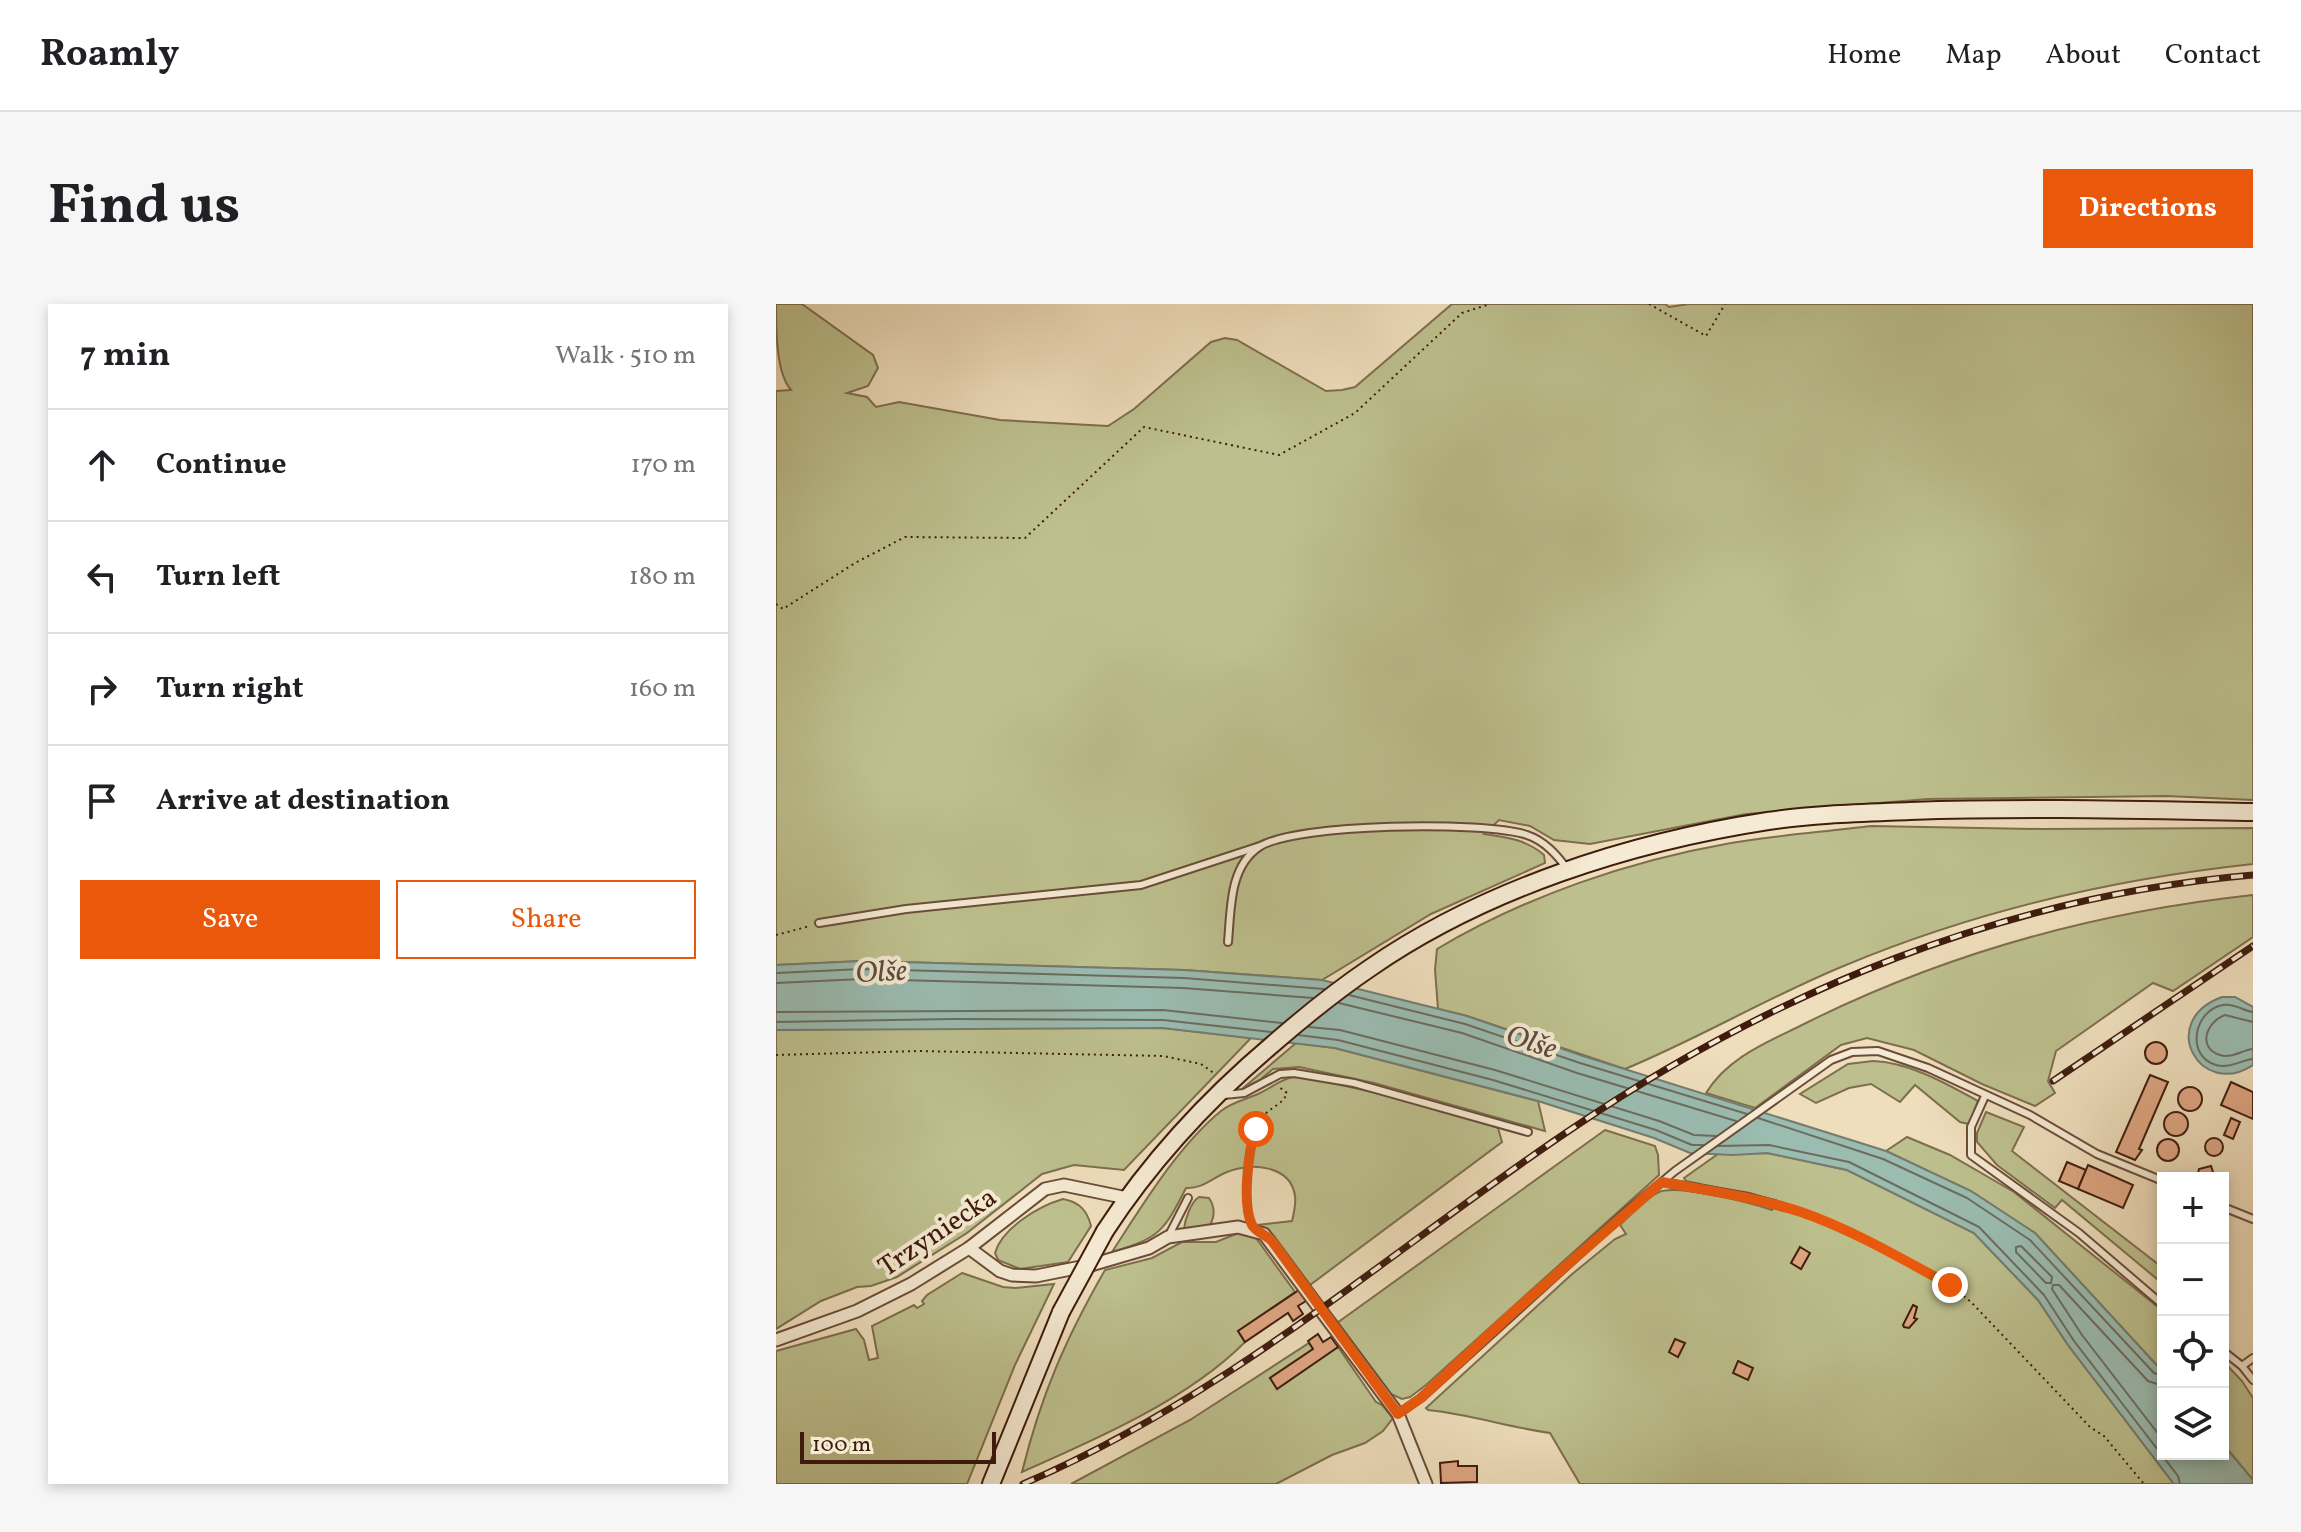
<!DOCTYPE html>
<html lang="en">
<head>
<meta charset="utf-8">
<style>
	:root { --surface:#fff; --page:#f6f6f6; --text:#202124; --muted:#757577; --line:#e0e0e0; --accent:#ea580c }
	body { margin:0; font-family:Vollkorn,serif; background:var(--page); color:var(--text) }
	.controls { position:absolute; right:24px; bottom:24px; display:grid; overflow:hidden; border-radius:0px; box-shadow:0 4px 12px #0003 }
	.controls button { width:72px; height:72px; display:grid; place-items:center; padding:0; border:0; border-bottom:2px solid var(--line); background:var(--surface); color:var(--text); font:40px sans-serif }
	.scale { position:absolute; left:24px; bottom:20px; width:196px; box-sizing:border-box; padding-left:8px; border:4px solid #3e1b0d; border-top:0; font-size:22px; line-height:28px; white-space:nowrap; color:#3e1b0d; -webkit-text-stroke:6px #f5ead3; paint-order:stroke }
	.stop { position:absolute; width:24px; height:24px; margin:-18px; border:6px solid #ea580c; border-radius:50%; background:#fff }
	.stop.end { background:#ea580c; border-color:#fff; box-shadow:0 2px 8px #0008 }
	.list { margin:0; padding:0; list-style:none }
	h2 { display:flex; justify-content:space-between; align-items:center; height:104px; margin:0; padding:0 32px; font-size:34px }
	h2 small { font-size:26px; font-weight:400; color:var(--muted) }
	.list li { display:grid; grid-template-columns:52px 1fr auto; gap:24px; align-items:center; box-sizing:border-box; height:112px; padding:0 32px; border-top:2px solid var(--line) }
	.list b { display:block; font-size:30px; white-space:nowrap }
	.list em { font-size:26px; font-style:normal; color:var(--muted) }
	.actions { display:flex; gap:16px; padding:24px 32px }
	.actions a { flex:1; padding:18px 0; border:2px solid var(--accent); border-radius:0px; text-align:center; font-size:28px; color:var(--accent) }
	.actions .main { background:var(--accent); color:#fff }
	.icon { flex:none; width:44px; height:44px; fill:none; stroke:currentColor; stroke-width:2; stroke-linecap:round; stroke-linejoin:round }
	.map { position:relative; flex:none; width:1477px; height:1180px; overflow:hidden; border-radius:0px }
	header { display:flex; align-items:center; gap:48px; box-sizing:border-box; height:112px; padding:0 40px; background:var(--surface); border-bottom:2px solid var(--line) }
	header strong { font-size:38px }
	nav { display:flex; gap:44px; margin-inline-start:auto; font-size:28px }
	.intro { display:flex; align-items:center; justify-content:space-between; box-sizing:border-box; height:192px; padding:0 48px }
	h1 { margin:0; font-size:56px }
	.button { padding:20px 36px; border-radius:0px; background:var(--accent); color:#fff; font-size:28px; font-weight:700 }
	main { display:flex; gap:48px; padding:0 48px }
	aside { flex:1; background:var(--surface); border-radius:0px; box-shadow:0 4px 12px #0003 }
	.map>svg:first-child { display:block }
	.green { fill:#bdc08e; stroke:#7e6e4e; stroke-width:2 }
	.water { fill:#9abcb1; stroke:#757c6f; stroke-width:2 }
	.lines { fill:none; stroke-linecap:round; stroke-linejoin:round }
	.shore { stroke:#6c6c5f; stroke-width:2 }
	.building { fill:#dfa682; stroke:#3e1b0d; stroke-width:2 }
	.service-casing { stroke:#6a4c39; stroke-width:10 }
	.minor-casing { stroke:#6a4c39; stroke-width:15 }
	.secondary-casing { stroke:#3e1b0d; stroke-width:20 }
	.path { stroke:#3e1b0d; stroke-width:2; stroke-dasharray:2 4; stroke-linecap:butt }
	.service { stroke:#f5ead3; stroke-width:6 }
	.minor { stroke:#f5ead3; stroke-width:11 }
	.secondary { stroke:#f5ead3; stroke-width:16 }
	.rail-casing { stroke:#3e1b0d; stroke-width:7 }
	.rail { stroke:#f5ead3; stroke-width:4; stroke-dasharray:12; stroke-linecap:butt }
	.secondary-bridge-casing { stroke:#3e1b0d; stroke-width:20; stroke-linecap:butt }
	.secondary-bridge { stroke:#f5ead3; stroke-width:16 }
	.route { stroke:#ea580c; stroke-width:10 }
	.labels { text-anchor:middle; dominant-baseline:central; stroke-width:8; stroke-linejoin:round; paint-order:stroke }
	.street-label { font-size:28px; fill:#3e1b0d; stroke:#f5ead3 }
	.water-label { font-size:30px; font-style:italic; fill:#5a4b3e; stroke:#f5ead3 }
</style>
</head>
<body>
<header>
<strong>Roamly</strong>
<nav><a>Home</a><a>Map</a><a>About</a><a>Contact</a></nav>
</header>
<div class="intro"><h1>Find us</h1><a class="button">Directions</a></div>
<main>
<aside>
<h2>7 min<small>Walk · 510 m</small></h2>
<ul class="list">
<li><svg class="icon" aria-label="ahead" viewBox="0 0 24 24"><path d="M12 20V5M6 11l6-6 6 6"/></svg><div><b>Continue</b></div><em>170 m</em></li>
<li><svg class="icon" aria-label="left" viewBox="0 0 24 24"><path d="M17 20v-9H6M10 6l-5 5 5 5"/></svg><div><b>Turn left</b></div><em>180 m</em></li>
<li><svg class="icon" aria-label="right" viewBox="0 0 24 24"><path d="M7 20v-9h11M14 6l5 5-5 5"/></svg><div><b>Turn right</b></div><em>160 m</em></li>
<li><svg class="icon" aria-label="arrive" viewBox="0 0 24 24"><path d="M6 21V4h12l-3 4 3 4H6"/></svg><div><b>Arrive at destination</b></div></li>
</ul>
<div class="actions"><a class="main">Save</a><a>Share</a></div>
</aside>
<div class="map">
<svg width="1477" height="1180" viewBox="0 0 1477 1180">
	<rect width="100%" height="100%" fill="#efdebc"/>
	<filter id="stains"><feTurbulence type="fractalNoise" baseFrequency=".0025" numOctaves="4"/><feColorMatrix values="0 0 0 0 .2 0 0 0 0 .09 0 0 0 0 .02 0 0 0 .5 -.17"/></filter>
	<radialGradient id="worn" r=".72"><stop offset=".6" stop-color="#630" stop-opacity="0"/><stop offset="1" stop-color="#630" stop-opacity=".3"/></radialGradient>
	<g class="green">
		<path d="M0 0H26L97 51 102 64 92 82 71 89 91 93 100 103 123 98 224 116 332 122 358 105 435 38 449 34 461 36 550 87 566 86 579 83 676 0H889L893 3 913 0H1477V496L1391 492 1152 495 970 510 814 540 778 536 754 522 723 516 708 530C731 533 751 536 768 551L769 559 655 610 546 676 408 666 86 657 0 661V87L15 86C0 69 0 26 0 0Z"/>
		<path d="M1095 522 1265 525 1477 524V560C1337 575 1200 607 1070 661 994 692 924 734 849 765L691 712 662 705 659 666 661 645C750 592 853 557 955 539 1001 531 1048 528 1095 522Z"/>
		<path d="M1477 591V633L1397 687 1377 679 1280 747 1272 777 1279 789 1259 802 1206 780 1138 746 1091 734 1065 741 979 804 930 789C952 753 992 738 1028 720 1170 649 1319 608 1477 591Z"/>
		<path d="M175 723 387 724 475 734 348 866 298 861 266 870 191 929 121 973 95 982 81 983 45 997 0 1025V726Z"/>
		<path d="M520 739 559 744 762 797 769 827 598 779 523 763 497 765 484 776 466 785Z"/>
		<path d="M1097 757C1133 758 1171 780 1202 797L1193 820 1184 818 1139 781 1124 798 1095 780 1073 784 1040 799 1024 790 1072 760Z"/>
		<path d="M517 773 534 774 605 790 707 818 722 824 726 838 534 981 498 932 482 921 516 917C518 909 520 899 519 892 515 861 474 858 451 868 436 874 427 885 410 884 388 927 384 934 336 948 366 902 402 842 445 807 456 798 472 795 484 789 497 783 503 776 517 773Z"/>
		<path d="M1210 808 1248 823 1236 847 1387 964V980L1286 896 1279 904 1221 861 1201 838V829Z"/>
		<path d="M829 826 879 842 882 851 883 871 650 1081 634 1093 626 1095 610 1088 561 1019Z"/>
		<path d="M1131 833 1174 851 1238 888 1387 1007V1068L1259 929 1195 887 1110 847Z"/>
		<path d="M991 849 1071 866 1198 929 1262 996 1292 1041 1398 1180H804L774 1129C732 1123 693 1110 652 1106L650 1104 795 971 839 935 850 930 844 921C856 910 868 895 883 888 901 880 975 899 996 906L1000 896 910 877 908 874 942 850Z"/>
		<path d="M423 893 433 894C439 903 439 912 434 921L412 927 408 925C409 915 415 898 423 893Z"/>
		<path d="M287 895C303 898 311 906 315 922L292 958 244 965 222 956 219 949C226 924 263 902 287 895Z"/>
		<path d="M460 930H471L480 934 519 988 462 1027 469 1038C413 1095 319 1136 246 1168 265 1091 290 1034 329 966L376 954 406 938H440Z"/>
		<path d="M186 969 227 983 239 984 278 980 239 1061 191 1180H0V1047L80 1025 88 1036 93 1056 102 1054 96 1022 138 1001 141 1004 148 1000 146 997 151 991Z"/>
		<path d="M533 1039 537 1045 494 1074 501 1084 562 1043 600 1098 606 1101 617 1114 607 1127 589 1139 556 1151 500 1180H295L414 1116Z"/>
		<path d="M1447 1057 1466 1077 1477 1094V1176L1447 1140Z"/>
	</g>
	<g class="water">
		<path d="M86 657 408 666 546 676 691 712 807 752 1110 847 1195 887 1259 929 1387 1068V1150H1447V1140L1477 1176V1180H1398L1292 1041 1262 996 1198 929 1071 866 991 849 957 851 914 849 878 834 762 797 559 744 387 724 0 726V661Z"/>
		<path d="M1446 693H1459L1477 703V761C1424 796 1380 717 1446 693Z"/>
	</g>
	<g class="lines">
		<g class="shore">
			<path d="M0 669 86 665 408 674 548 685"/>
			<path d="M0 679 86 675 407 684 537 694"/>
			<path d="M573 691 689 720 804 759 971 810"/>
			<path d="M563 699 686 729 801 769 960 817"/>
			<path d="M0 708 387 706 506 719"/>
			<path d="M1477 708C1467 707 1459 699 1447 701 1418 706 1409 752 1440 761 1454 765 1465 756 1477 755"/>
			<path d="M0 718 175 715 387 716 495 728"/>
			<path d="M1477 718 1449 711C1430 718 1421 744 1444 751 1455 755 1466 746 1477 745"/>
			<path d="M533 723 564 726 719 766 883 817 918 831 940 832"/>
			<path d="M522 731 562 736 717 776 880 826 916 841H927"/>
			<path d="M982 814 1107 855 1191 894 1254 936 1378 1069 1387 1072"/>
			<path d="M942 842 993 841 1073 858 1203 923 1268 991 1298 1037 1402 1172 1404 1180"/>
			<path d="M1245 942 1276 973 1275 979H1270L1240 948V943Z"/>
			<path d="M1387 1082 1372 1077 1283 981H1277L1276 985 1306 1031 1387 1136"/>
		</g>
	</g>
	<g class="building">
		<circle cx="1380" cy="749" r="11"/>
		<path d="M1374 771 1392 778 1363 845 1366 846 1359 856 1340 848Z"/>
		<path d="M1455 778 1477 788V815L1445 801Z"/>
		<circle cx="1414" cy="795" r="12"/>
		<circle cx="1400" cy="820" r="12"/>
		<path d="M1455 814 1464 818 1457 835 1448 831Z"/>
		<circle cx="1438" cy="843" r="9"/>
		<circle cx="1392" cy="846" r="11"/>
		<path d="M1291 858 1310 866 1302 885 1283 877Z"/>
		<path d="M1312 861 1357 881 1347 904 1302 885Z"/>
		<path d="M1435 862 1439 874H1421L1423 865Z"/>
		<path d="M1024 943 1034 949 1025 965 1015 959Z"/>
		<path d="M523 986 530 997 522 1002 527 1010 517 1017 512 1009 469 1038 462 1027Z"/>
		<path d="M1137 1001 1141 1003 1138 1014 1141 1015 1133 1024 1128 1023 1127 1021Z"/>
		<path d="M542 1030 547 1038 555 1033 562 1043 501 1085 494 1074 537 1045 532 1037Z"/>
		<path d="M899 1035 909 1039 902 1053 893 1048Z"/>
		<path d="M962 1057 977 1064 972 1076 957 1069Z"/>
		<path d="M682 1157V1162H701V1178L665 1179 664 1159Z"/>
	</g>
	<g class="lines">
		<defs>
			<g id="service">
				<path d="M43 619 130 605 365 581 484 542"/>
				<path d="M452 638C455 606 453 563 483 543 519 519 709 517 751 531 769 537 781 551 792 566"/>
				<path d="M448 791 468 789 504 770 518 769 578 779 752 828"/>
				<path d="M1209 792 1195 823V851L1303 929 1387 1001"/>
				<path d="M886 878 973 893 1008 903"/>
				<path d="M1447 903 1477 915"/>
				<path d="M392 933 412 894"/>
				<path d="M1447 1047 1466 1062 1477 1076"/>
				<path d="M1466 1062 1477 1054"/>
				<path d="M622 1110 645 1094 852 906 899 867 1055 756 1076 748 1102 747 1152 764 1254 811 1321 850 1387 877"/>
			</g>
			<g id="minor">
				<path d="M193 944 224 967 236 971 260 972 315 961 373 944 392 933 462 923 488 930 622 1110 650 1180"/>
				<path d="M0 1036 81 1007 135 980 193 944 269 885 288 881 351 894"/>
			</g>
			<g id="secondary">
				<path d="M329 927C376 855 432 795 497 740 528 713 560 687 594 664 708 585 855 538 992 517 1039 510 1086 509 1134 507 1248 503 1363 506 1477 508"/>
				<path d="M215 1180 285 1008"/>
			</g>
		</defs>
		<use href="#service" class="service-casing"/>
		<use href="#minor" class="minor-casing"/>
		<use href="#secondary" class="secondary-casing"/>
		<g class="path">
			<path d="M873 0 930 32 949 0"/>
			<path d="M0 300 7 305 79 259 129 233 249 234 368 123 503 151 579 109 686 9 714 0"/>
			<path d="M0 631 34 622"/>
			<path d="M0 751 143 747 387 752 425 760 439 770"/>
			<path d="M1017 905C1067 922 1155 964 1195 998L1314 1123 1328 1132 1368 1180"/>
			<path d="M473 913C469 885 468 840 485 815 492 804 507 801 511 789L502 782"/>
		</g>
		<use href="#service" class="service"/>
		<use href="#minor" class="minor"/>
		<use href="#secondary" class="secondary"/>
		<defs>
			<g id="rail">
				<path d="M1277 777 1477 642"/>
				<path d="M247 1180C454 1091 612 948 797 824 1001 686 1230 592 1477 571"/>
			</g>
		</defs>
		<use href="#rail" class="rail-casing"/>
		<use href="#rail" class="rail"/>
		<defs>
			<path id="secondary-bridge" d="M285 1008 329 927"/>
		</defs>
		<use href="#secondary-bridge" class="secondary-bridge-casing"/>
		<use href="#secondary-bridge" class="secondary-bridge"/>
	</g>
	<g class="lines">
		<path class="route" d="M480 825C472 846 466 901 476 921 480 928 490 931 496 937L622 1110 645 1094 734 1011 886 878C933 887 979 893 1025 908 1077 926 1126 955 1174 981"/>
	</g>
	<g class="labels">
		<g class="street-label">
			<text transform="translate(162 929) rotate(-34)">Trzyniecka</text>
		</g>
		<g class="water-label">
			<text transform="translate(105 669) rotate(-3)">Olše</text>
			<text transform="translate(755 739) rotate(18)">Olše</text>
		</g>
	</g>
	<rect width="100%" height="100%" filter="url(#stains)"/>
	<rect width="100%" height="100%" fill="url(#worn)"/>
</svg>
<div class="controls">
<button>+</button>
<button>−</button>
<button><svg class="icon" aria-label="locate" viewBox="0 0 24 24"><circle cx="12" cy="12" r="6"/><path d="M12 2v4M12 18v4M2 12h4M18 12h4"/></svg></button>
<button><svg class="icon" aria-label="layers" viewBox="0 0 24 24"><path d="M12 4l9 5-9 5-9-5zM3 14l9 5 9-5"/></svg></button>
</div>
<div class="scale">100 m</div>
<div class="stop" style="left:480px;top:825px"></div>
<div class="stop end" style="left:1174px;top:981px"></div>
</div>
</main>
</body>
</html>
